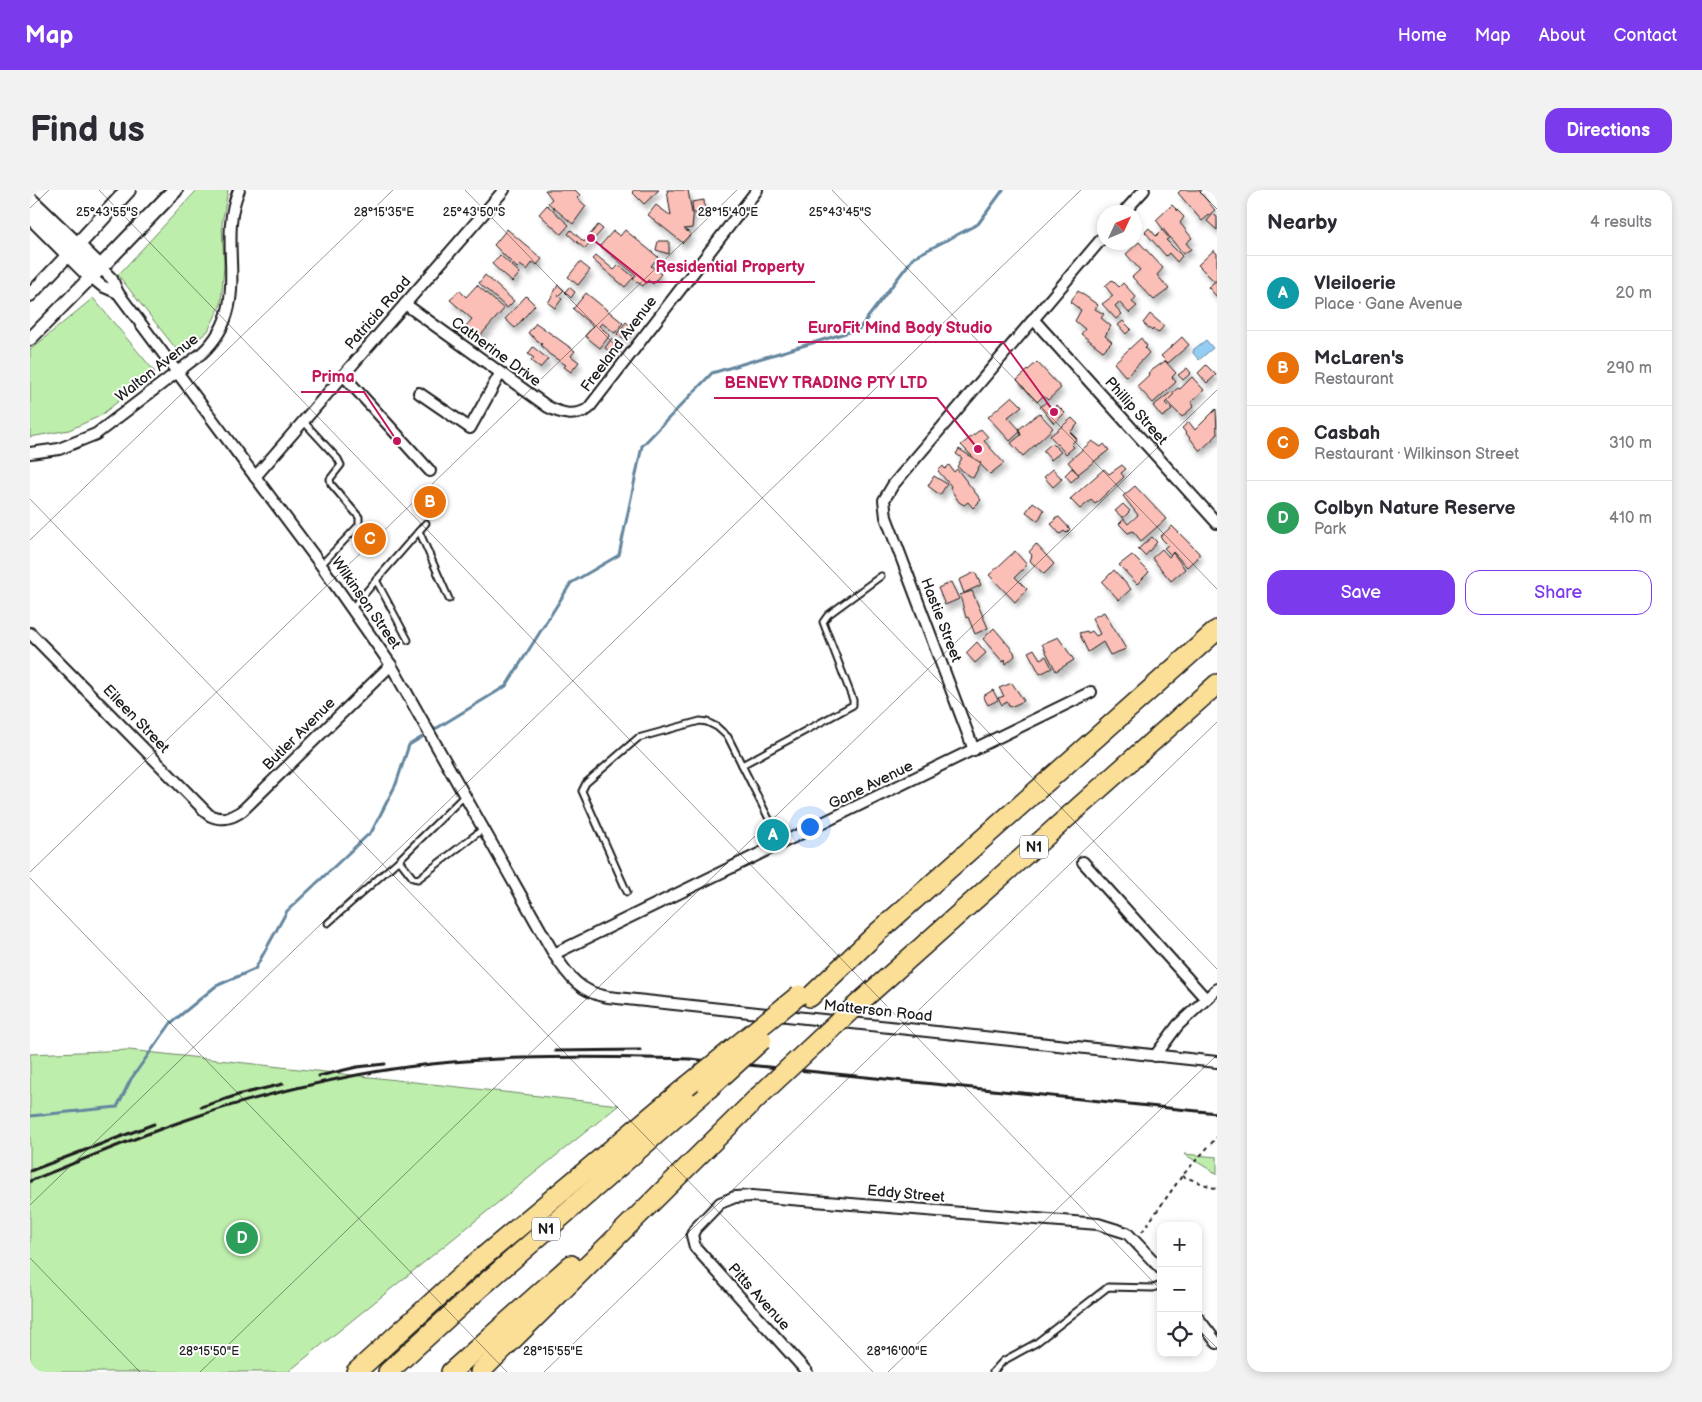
<!DOCTYPE html>
<html lang="en">
<head>
<meta charset="utf-8">
<style>
	:root { --surface:#fff; --page:#f2f2f3; --text:#2b2b33; --muted:#7c7c81; --line:#e1e1e2; --accent:#7c3aed }
	body { margin:0; font-family:"Balsamiq Sans",sans-serif; background:var(--page); color:var(--text) }
	.controls { position:absolute; right:15px; bottom:15px; display:grid; overflow:hidden; border-radius:10px; box-shadow:0 2px 8px #0003 }
	.controls button { width:45px; height:45px; display:grid; place-items:center; padding:0; border:0; border-bottom:1px solid var(--line); background:var(--surface); color:var(--text); font:25px sans-serif }
	.compass { position:absolute; left:1067px; top:15px; width:45px; height:45px; border-radius:50%; background:var(--surface); box-shadow:0 2px 8px #0003; rotate:46deg }
	.you { position:absolute; left:779px; top:636px; width:18px; height:18px; margin:-12px; border:4px solid #fff; border-radius:50%; background:#1a73e8; box-shadow:0 0 0 8px #1a73e833 }
	.badge { display:grid; place-items:center; width:32px; height:32px; border-radius:50%; background:var(--accent); color:#fff; font-size:16px; font-weight:700 }
	.pin { position:absolute; translate:-50% -50%; border:2px solid #fff; box-shadow:0 1px 5px #0006 }
	.list { margin:0; padding:0; list-style:none }
	h2 { display:flex; justify-content:space-between; align-items:center; height:65px; margin:0; padding:0 20px; font-size:21px }
	h2 small { font-size:16px; font-weight:400; color:var(--muted) }
	.list li { display:grid; grid-template-columns:32px 1fr auto; gap:15px; align-items:center; box-sizing:border-box; height:75px; padding:0 20px; border-top:1px solid var(--line) }
	.list b { display:block; font-size:19px; white-space:nowrap }
	.list p { margin:0; font-size:16px; white-space:nowrap; color:var(--muted) }
	.list em { font-size:16px; font-style:normal; color:var(--muted) }
	.actions { display:flex; gap:10px; padding:15px 20px }
	.actions a { flex:1; padding:11px 0; border:1px solid var(--accent); border-radius:15px; text-align:center; font-size:18px; color:var(--accent) }
	.actions .main { background:var(--accent); color:#fff }
	.icon { flex:none; width:28px; height:28px; fill:none; stroke:currentColor; stroke-width:2; stroke-linecap:round; stroke-linejoin:round }
	.map { position:relative; flex:none; width:1187px; height:1182px; overflow:hidden; border-radius:15px }
	header { display:flex; align-items:center; gap:30px; box-sizing:border-box; height:70px; padding:0 25px; background:var(--accent); color:#fff }
	header strong { font-size:24px }
	nav { display:flex; gap:28px; margin-inline-start:auto; font-size:18px }
	.intro { display:flex; align-items:center; justify-content:space-between; box-sizing:border-box; height:120px; padding:0 30px }
	h1 { margin:0; font-size:35px }
	.button { padding:12px 22px; border-radius:15px; background:var(--accent); color:#fff; font-size:18px; font-weight:700 }
	main { display:flex; gap:30px; padding:0 30px }
	aside { flex:1; background:var(--surface); border-radius:15px; box-shadow:0 2px 8px #0003 }
	.map>svg:first-child { display:block }
	.green { fill:#beeeac; stroke:#6d8564 }
	.water { fill:#94cdf4; stroke:#64869e }
	.lines { fill:none; stroke-linecap:round; stroke-linejoin:round }
	.stream { stroke:#64869e; stroke-width:3 }
	.building { fill:#fbbfb7; stroke:#1c1c1c; filter:url(#shadow) }
	.service-casing { stroke:#1c1c1c; stroke-width:9 }
	.minor-casing { stroke:#1c1c1c; stroke-width:14 }
	.tertiary-casing { stroke:#1c1c1c; stroke-width:16 }
	.secondary-casing { stroke:#1c1c1c; stroke-width:18 }
	.motorway-casing { stroke:#1c1c1c; stroke-width:22 }
	.path { stroke:#1c1c1c; stroke-width:2; stroke-dasharray:4 4; stroke-linecap:butt }
	.service { stroke:#fff; stroke-width:5 }
	.minor { stroke:#fff; stroke-width:10 }
	.tertiary { stroke:#fff; stroke-width:12 }
	.secondary { stroke:#fff; stroke-width:14 }
	.motorway { stroke:#fbdf96; stroke-width:19 }
	.rail { stroke:#1c1c1c; stroke-width:3 }
	.motorway-bridge-casing { stroke:#1c1c1c; stroke-width:22; stroke-linecap:butt }
	.motorway-bridge { stroke:#fbdf96; stroke-width:19 }
	.ticks { fill:none; stroke:#1c1c1c; stroke-width:1; stroke-opacity:0.45 }
	.labels { text-anchor:middle; dominant-baseline:central; stroke-width:4; stroke-linejoin:round; paint-order:stroke }
	.shield { fill:#fff; stroke:#606060; stroke-width:1 }
	.shield-label { font-size:14px; font-weight:bold; fill:#1c1c1c }
	.street-label { font-size:15px; fill:#1c1c1c; stroke:#fff }
	.ticks-label { font-size:12px; text-anchor:middle; fill:#1c1c1c; stroke:#fff; stroke-width:4; stroke-linejoin:round; paint-order:stroke }
	.leader { fill:none; stroke:#c2185b; stroke-width:2 }
	.callout-dot { fill:#c2185b; stroke:#fff; stroke-width:2 }
	.callout-label { font-size:16px; text-anchor:middle; font-weight:bold; fill:#c2185b; stroke:#fff; stroke-width:4; stroke-linejoin:round; paint-order:stroke }
</style>
</head>
<body>
<header>
<strong>Map</strong>
<nav><a>Home</a><a>Map</a><a>About</a><a>Contact</a></nav>
</header>
<div class="intro"><h1>Find us</h1><a class="button">Directions</a></div>
<main>
<div class="map">
<svg width="1187" height="1182" viewBox="0 0 1187 1182">
	<defs>
		<filter id="shadow"><feDropShadow dx="3" dy="5.5" stdDeviation="2.5" flood-color="#0004"/></filter>
	</defs>
	<rect width="100%" height="100%" fill="#fff"/>
	<filter id="ink" filterUnits="userSpaceOnUse"><feTurbulence type="fractalNoise" baseFrequency=".02" numOctaves="2"/><feDisplacementMap in="SourceGraphic" scale="10" xChannelSelector="R" yChannelSelector="G"/><feConvolveMatrix kernelMatrix="1 2 1 2 8 2 1 2 1" color-interpolation-filters="sRGB"/></filter>
	<g filter="url(#ink)">
		<g class="green">
			<path d="M167 0H198L192 33 194 75 191 114 178 141 150 164 88 85Z"/>
			<path d="M63 108 125 182 70 226 39 240 0 247V160Z"/>
			<path d="M99 860 589 915 258 1182H0V864Z"/>
			<path d="M1154 964 1187 967V984Z"/>
		</g>
		<path class="water" d="M1176 150 1183 158 1169 170 1163 163 1164 159Z"/>
		<g class="lines">
			<path class="stream" d="M0 926 87 917 101 889 141 833 186 796 225 779 257 721 342 641 366 594 379 555 476 496 541 393 589 365 612 256 682 183 829 139 884 67 948 34 973 0"/>
		</g>
		<g class="building">
			<path d="M515 0H545L550 5 547 8 556 16 543 34 518 13 522 9Z"/>
			<path d="M604 0H629L614 14 602 2Z"/>
			<path d="M637 0H658L663 29 662 38 654 39 661 44 653 53 618 25 626 15 641 26Z"/>
			<path d="M1151 0H1172L1170 2 1185 20 1172 31 1148 3Z"/>
			<path d="M674 10 675 22 663 23 662 12Z"/>
			<path d="M517 15 539 35 531 44 509 24Z"/>
			<path d="M1142 15 1154 27 1150 33 1162 48 1156 53 1161 59 1153 64 1126 30Z"/>
			<path d="M1183 24 1187 27V40L1177 31Z"/>
			<path d="M568 35 573 39 555 59 538 44 541 40 554 52Z"/>
			<path d="M1119 38 1126 46 1132 40 1139 48 1136 50 1152 66 1147 72 1139 63 1136 66 1115 42Z"/>
			<path d="M477 39 512 69 507 75 503 72 497 80 490 75 487 78 464 55Z"/>
			<path d="M595 40 628 67 621 76 631 84 623 94 618 90 613 96 603 89 606 85 570 56 583 41 590 46Z"/>
			<path d="M628 51H639V64L626 60Z"/>
			<path d="M1109 52 1133 78 1127 85 1139 99 1124 110 1102 87 1110 80 1096 64Z"/>
			<path d="M1184 60 1187 64V90L1185 92 1168 75Z"/>
			<path d="M470 65 490 83 482 92 462 74Z"/>
			<path d="M566 65 584 80 589 75 604 87 595 97 562 69Z"/>
			<path d="M550 72 560 80 548 95 538 87Z"/>
			<path d="M455 85 484 111 477 118 449 93Z"/>
			<path d="M1082 90 1089 97 1093 93 1106 107 1102 112 1107 116 1099 123 1089 112 1085 116 1092 124 1086 129 1072 114 1083 106 1075 96Z"/>
			<path d="M1187 90V107L1178 97Z"/>
			<path d="M447 95 474 119 449 147 436 136 442 129 420 110 429 100 436 107Z"/>
			<path d="M528 95 534 100 528 106 532 109 525 118 518 113Z"/>
			<path d="M539 97 545 102 541 108 535 102Z"/>
			<path d="M1048 101 1068 115 1065 119 1074 124 1071 128 1081 136 1075 146 1082 152 1073 161 1051 144 1055 139 1045 131 1051 120 1040 112Z"/>
			<path d="M556 103 593 133 585 143 572 133 569 136 580 145 570 158 555 146 563 136 543 119Z"/>
			<path d="M496 106 505 115 485 138 475 129Z"/>
			<path d="M1120 124 1134 136 1128 143 1123 139 1122 141 1113 133Z"/>
			<path d="M1093 131 1101 139 1096 144 1088 135Z"/>
			<path d="M596 132 602 137 593 149 587 144Z"/>
			<path d="M506 133 545 161 541 166 549 172 541 182 534 177 536 175 519 164 511 155 512 154 498 143Z"/>
			<path d="M1152 147 1159 155 1138 173 1131 166Z"/>
			<path d="M582 148 590 154 583 164 575 158Z"/>
			<path d="M1111 148 1117 156 1115 158 1119 163 1096 187 1084 173Z"/>
			<path d="M503 157 518 169 510 178 501 171 504 168 498 164Z"/>
			<path d="M1135 171 1146 183 1142 187 1146 192 1123 213 1107 196 1119 185 1118 183Z"/>
			<path d="M1007 172 1031 198 1018 210 1013 206 1007 212 987 190Z"/>
			<path d="M1176 175 1186 185 1177 193 1168 183Z"/>
			<path d="M1157 178 1161 183 1153 190 1148 185Z"/>
			<path d="M1162 187 1174 200 1161 212 1164 216 1152 227 1136 211 1144 204 1142 203 1148 198 1150 199Z"/>
			<path d="M1141 202 1144 204 1135 213 1142 220 1132 227 1123 216Z"/>
			<path d="M982 206 992 216 978 227 991 241 980 251 958 227Z"/>
			<path d="M1016 212 1022 220 1027 215 1035 223 1024 233 1010 217Z"/>
			<path d="M1186 219 1187 245 1170 261 1152 238 1159 232 1165 240Z"/>
			<path d="M1009 223 1023 238 993 266 981 253 991 245 989 239Z"/>
			<path d="M1042 228 1048 234 1040 242 1047 249 1041 254 1044 257 1036 264 1020 246Z"/>
			<path d="M951 239 958 247 954 251 974 273 960 284 931 255Z"/>
			<path d="M1062 251 1071 257 1074 254 1079 260 1048 284 1038 272Z"/>
			<path d="M1022 253 1031 262 1021 270 1013 261Z"/>
			<path d="M929 259 951 273 943 288 927 277 932 268 926 264Z"/>
			<path d="M919 275 924 282 927 279 951 310 943 318 938 312 934 315 929 312 920 298 921 296 908 281 913 276 915 279Z"/>
			<path d="M1092 275 1096 279 1091 283 1094 287 1065 314 1061 310 1050 319 1040 309 1074 279 1079 284Z"/>
			<path d="M1042 278 1049 285 1041 292 1035 285Z"/>
			<path d="M1023 279 1032 289 1023 297 1014 287Z"/>
			<path d="M904 286 917 294 910 305 898 296Z"/>
			<path d="M1105 296 1136 329 1111 351 1103 341 1098 343 1089 334 1094 329 1098 334 1108 325 1093 306Z"/>
			<path d="M1003 312 1014 320 1008 331 996 322Z"/>
			<path d="M1093 314 1100 321 1093 328 1085 321Z"/>
			<path d="M1029 327 1040 339 1036 343 1034 341 1030 344 1021 334 1025 331 1024 329Z"/>
			<path d="M1142 336 1169 363V366L1157 377 1143 362 1141 365 1134 358 1138 355 1130 347Z"/>
			<path d="M1122 347 1127 352 1115 366 1108 359Z"/>
			<path d="M1006 354 1024 374 1014 384 1000 371 1002 365 999 362Z"/>
			<path d="M1132 359 1139 367 1143 363 1155 379 1141 391 1122 368Z"/>
			<path d="M985 361 997 375 985 387 997 399 985 412 959 385Z"/>
			<path d="M1102 365 1119 382 1107 394 1089 375Z"/>
			<path d="M1084 380 1101 399 1089 410 1072 392Z"/>
			<path d="M945 382 951 395 934 403 929 390Z"/>
			<path d="M921 392 929 409 915 415 908 398Z"/>
			<path d="M942 401 958 438 945 444 938 427 936 428 930 405Z"/>
			<path d="M1074 422 1096 459 1080 465 1073 452 1058 462 1049 443 1057 441 1058 443 1062 441 1066 446 1070 444 1062 428Z"/>
			<path d="M964 438 984 462 985 466 976 474 975 469 973 472 953 449Z"/>
			<path d="M1028 447 1044 470 1026 481 1012 454Z"/>
			<path d="M947 452 956 463 945 473 936 463Z"/>
			<path d="M1004 459 1010 469 1016 466 1022 478 1010 484 998 462Z"/>
			<path d="M982 493 994 511 980 517 977 512 972 515 968 508 974 506 969 498Z"/>
			<path d="M963 500 968 510 958 515 953 506Z"/>
			<path d="M749 636 754 645 737 653 733 645Z"/>
		</g>
		<g class="lines">
			<defs>
				<g id="service">
					<path d="M274 232 308 269 311 275 300 289 301 294 329 327V335L291 375"/>
					<path d="M389 341 419 409"/>
					<path d="M346 390 378 450"/>
					<path d="M322 418 396 333"/>
					<path d="M712 575 823 515V510L793 432 798 425 851 386"/>
					<path d="M369 670 383 688 388 689 453 639"/>
					<path d="M597 702 552 601 556 593 608 548 670 531 677 532 687 537 698 547 744 639"/>
					<path d="M298 733 369 670 434 606"/>
					<path d="M963 1182 973 1171 1006 1153 1078 1097 1123 1098 1131 1095"/>
				</g>
				<g id="minor">
					<path d="M1094 22 1114 0"/>
					<path d="M71 78 82 89 88 103 291 375 361 475 524 764C538 786 551 803 578 807L1187 872"/>
					<path d="M61 87 72 96 88 103"/>
					<path d="M375 114 518 217C532 224 544 227 558 219L727 0"/>
					<path d="M1003 129 1187 333"/>
					<path d="M314 186 400 281"/>
					<path d="M389 203 440 238 470 184"/>
					<path d="M0 263 29 259 66 244 172 163C225 114 185 55 209 0"/>
					<path d="M225 287 474 0"/>
					<path d="M0 443 179 625C191 631 203 628 213 620L361 475"/>
					<path d="M944 560 856 327 854 310 863 295 1074 46"/>
					<path d="M1053 672 1176 809"/>
					<path d="M524 764 1061 502"/>
					<path d="M1125 866 1148 835 1187 799"/>
					<path d="M1168 1128 1187 1153"/>
					<path d="M777 1182 665 1057 662 1045 665 1039 690 1013 705 1007 722 1006 1068 1034 1097 1043 1131 1079"/>
				</g>
				<g id="tertiary">
					<path d="M0 105 39 64"/>
					<path d="M0 149 61 87"/>
				</g>
				<g id="secondary">
					<path d="M0 10 71 78"/>
					<path d="M0 26 61 87 145 0"/>
					<path d="M41 62 98 0"/>
				</g>
				<g id="motorway">
					<path d="M780 807 847 743 1187 440"/>
					<path d="M821 820 1187 494"/>
					<path d="M326 1182 441 1077 657 896"/>
					<path d="M358 1182 451 1097 678 899"/>
					<path d="M421 1182 541 1075"/>
					<path d="M450 1182 728 907"/>
				</g>
			</defs>
			<use href="#service" class="service-casing"/>
			<use href="#minor" class="minor-casing"/>
			<use href="#tertiary" class="tertiary-casing"/>
			<use href="#secondary" class="secondary-casing"/>
			<use href="#motorway" class="motorway-casing"/>
			<g class="path">
				<path d="M1152 986 1187 999"/>
				<path d="M1112 1042 1152 986 1187 947"/>
			</g>
			<use href="#service" class="service"/>
			<use href="#minor" class="minor"/>
			<use href="#tertiary" class="tertiary"/>
			<use href="#secondary" class="secondary"/>
			<use href="#motorway" class="motorway"/>
			<g class="rail">
				<path d="M525 861 610 860"/>
				<path d="M289 886 327 877 355 874"/>
				<path d="M171 917 211 904 253 894"/>
				<path d="M0 981 124 934"/>
				<path d="M0 991C53 970 105 947 159 929 213 910 271 896 327 885 436 864 550 866 660 869L1187 923"/>
			</g>
			<defs>
				<g id="motorway-bridge">
					<path d="M657 896 769 805"/>
					<path d="M678 899 732 850"/>
					<path d="M728 907 821 820"/>
				</g>
			</defs>
			<use href="#motorway-bridge" class="motorway-bridge-casing"/>
			<use href="#motorway-bridge" class="motorway-bridge"/>
		</g>
	</g>
	<path class="ticks" d="M69 0 1131 1100M435 0 1187 779M802 0 1187 399M1168 0 1187 19M0 18 19 0M0 309 843 1182M0 350 363 0M0 682 707 0M0 688 477 1182M0 1015 1051 0M0 1068 110 1182M1168 1139 1187 1158M170 1182 1187 200M514 1182 1187 532M858 1182 1187 865"/>
	<g class="labels">
		<g class="shield">
			<rect x="990" y="645.5" width="28" height="23" rx="4"/>
			<rect x="502" y="1027.5" width="28" height="23" rx="4"/>
		</g>
		<g class="shield-label">
			<text x="1004" y="657">N1</text>
			<text x="516" y="1039">N1</text>
		</g>
		<g class="street-label">
			<text transform="translate(348 123) rotate(-49)">Patricia Road</text>
			<text transform="translate(589 154) rotate(-53)">Freeland Avenue</text>
			<text transform="translate(466 162) rotate(36)">Catherine Drive</text>
			<text transform="translate(127 178) rotate(-38)">Walton Avenue</text>
			<text transform="translate(1106 221) rotate(48)">Phillip Street</text>
			<text transform="translate(336 413) rotate(55)">Wilkinson Street</text>
			<text transform="translate(911 430) rotate(69)">Hastie Street</text>
			<text transform="translate(106 529) rotate(46)">Eileen Street</text>
			<text transform="translate(269 544) rotate(-45)">Butler Avenue</text>
			<text transform="translate(841 595) rotate(-26)">Gane Avenue</text>
			<text transform="translate(848 821) rotate(6)">Matterson Road</text>
			<text transform="translate(876 1004) rotate(5)">Eddy Street</text>
			<text transform="translate(729 1107) rotate(48)">Pitts Avenue</text>
		</g>
	</g>
	<g class="ticks-label">
		<text x="354" y="26">28°15'35"E</text>
		<text x="698" y="26">28°15'40"E</text>
		<text x="77" y="26">25°43'55"S</text>
		<text x="444" y="26">25°43'50"S</text>
		<text x="810" y="26">25°43'45"S</text>
		<text x="179" y="1165">28°15'50"E</text>
		<text x="523" y="1165">28°15'55"E</text>
		<text x="867" y="1165">28°16'00"E</text>
	</g>
	<path class="leader" d="M561 48L616 92H785M1024 222L973 152H768M367 251L334 202H271M948 259L907 208H684"/>
	<g class="callout-dot">
		<circle cx="561" cy="48" r="5"/>
		<circle cx="1024" cy="222" r="5"/>
		<circle cx="367" cy="251" r="5"/>
		<circle cx="948" cy="259" r="5"/>
	</g>
	<g class="callout-label">
		<text x="700" y="82">Residential Property</text>
		<text x="870" y="143">EuroFit Mind Body Studio</text>
		<text x="303" y="192">Prima</text>
		<text x="796" y="198">BENEVY TRADING PTY LTD</text>
	</g>
</svg>
<div class="controls">
<button>+</button>
<button>−</button>
<button><svg class="icon" aria-label="locate" viewBox="0 0 24 24"><circle cx="12" cy="12" r="6"/><path d="M12 2v4M12 18v4M2 12h4M18 12h4"/></svg></button>
</div>
<svg class="compass" viewBox="-18 -18 36 36"><path d="M0-13l5 13h-10z" fill="#e53935"/><path d="M0 13l5-13h-10z" fill="#7c7c81"/></svg>
<div class="you"></div>
<div class="pin badge" style="left:743px;top:645px;background:#0f9aa8">A</div>
<div class="pin badge" style="left:400px;top:312px;background:#e8710a">B</div>
<div class="pin badge" style="left:340px;top:349px;background:#e8710a">C</div>
<div class="pin badge" style="left:212px;top:1048px;background:#2e9e5b">D</div>
</div>
<aside>
<h2>Nearby<small>4 results</small></h2>
<ul class="list">
<li><span class="badge" style="background:#0f9aa8">A</span><div><b>Vleiloerie</b><p>Place · Gane Avenue</p></div><em>20 m</em></li>
<li><span class="badge" style="background:#e8710a">B</span><div><b>McLaren's</b><p>Restaurant</p></div><em>290 m</em></li>
<li><span class="badge" style="background:#e8710a">C</span><div><b>Casbah</b><p>Restaurant · Wilkinson Street</p></div><em>310 m</em></li>
<li><span class="badge" style="background:#2e9e5b">D</span><div><b>Colbyn Nature Reserve</b><p>Park</p></div><em>410 m</em></li>
</ul>
<div class="actions"><a class="main">Save</a><a>Share</a></div>
</aside>
</main>
</body>
</html>
